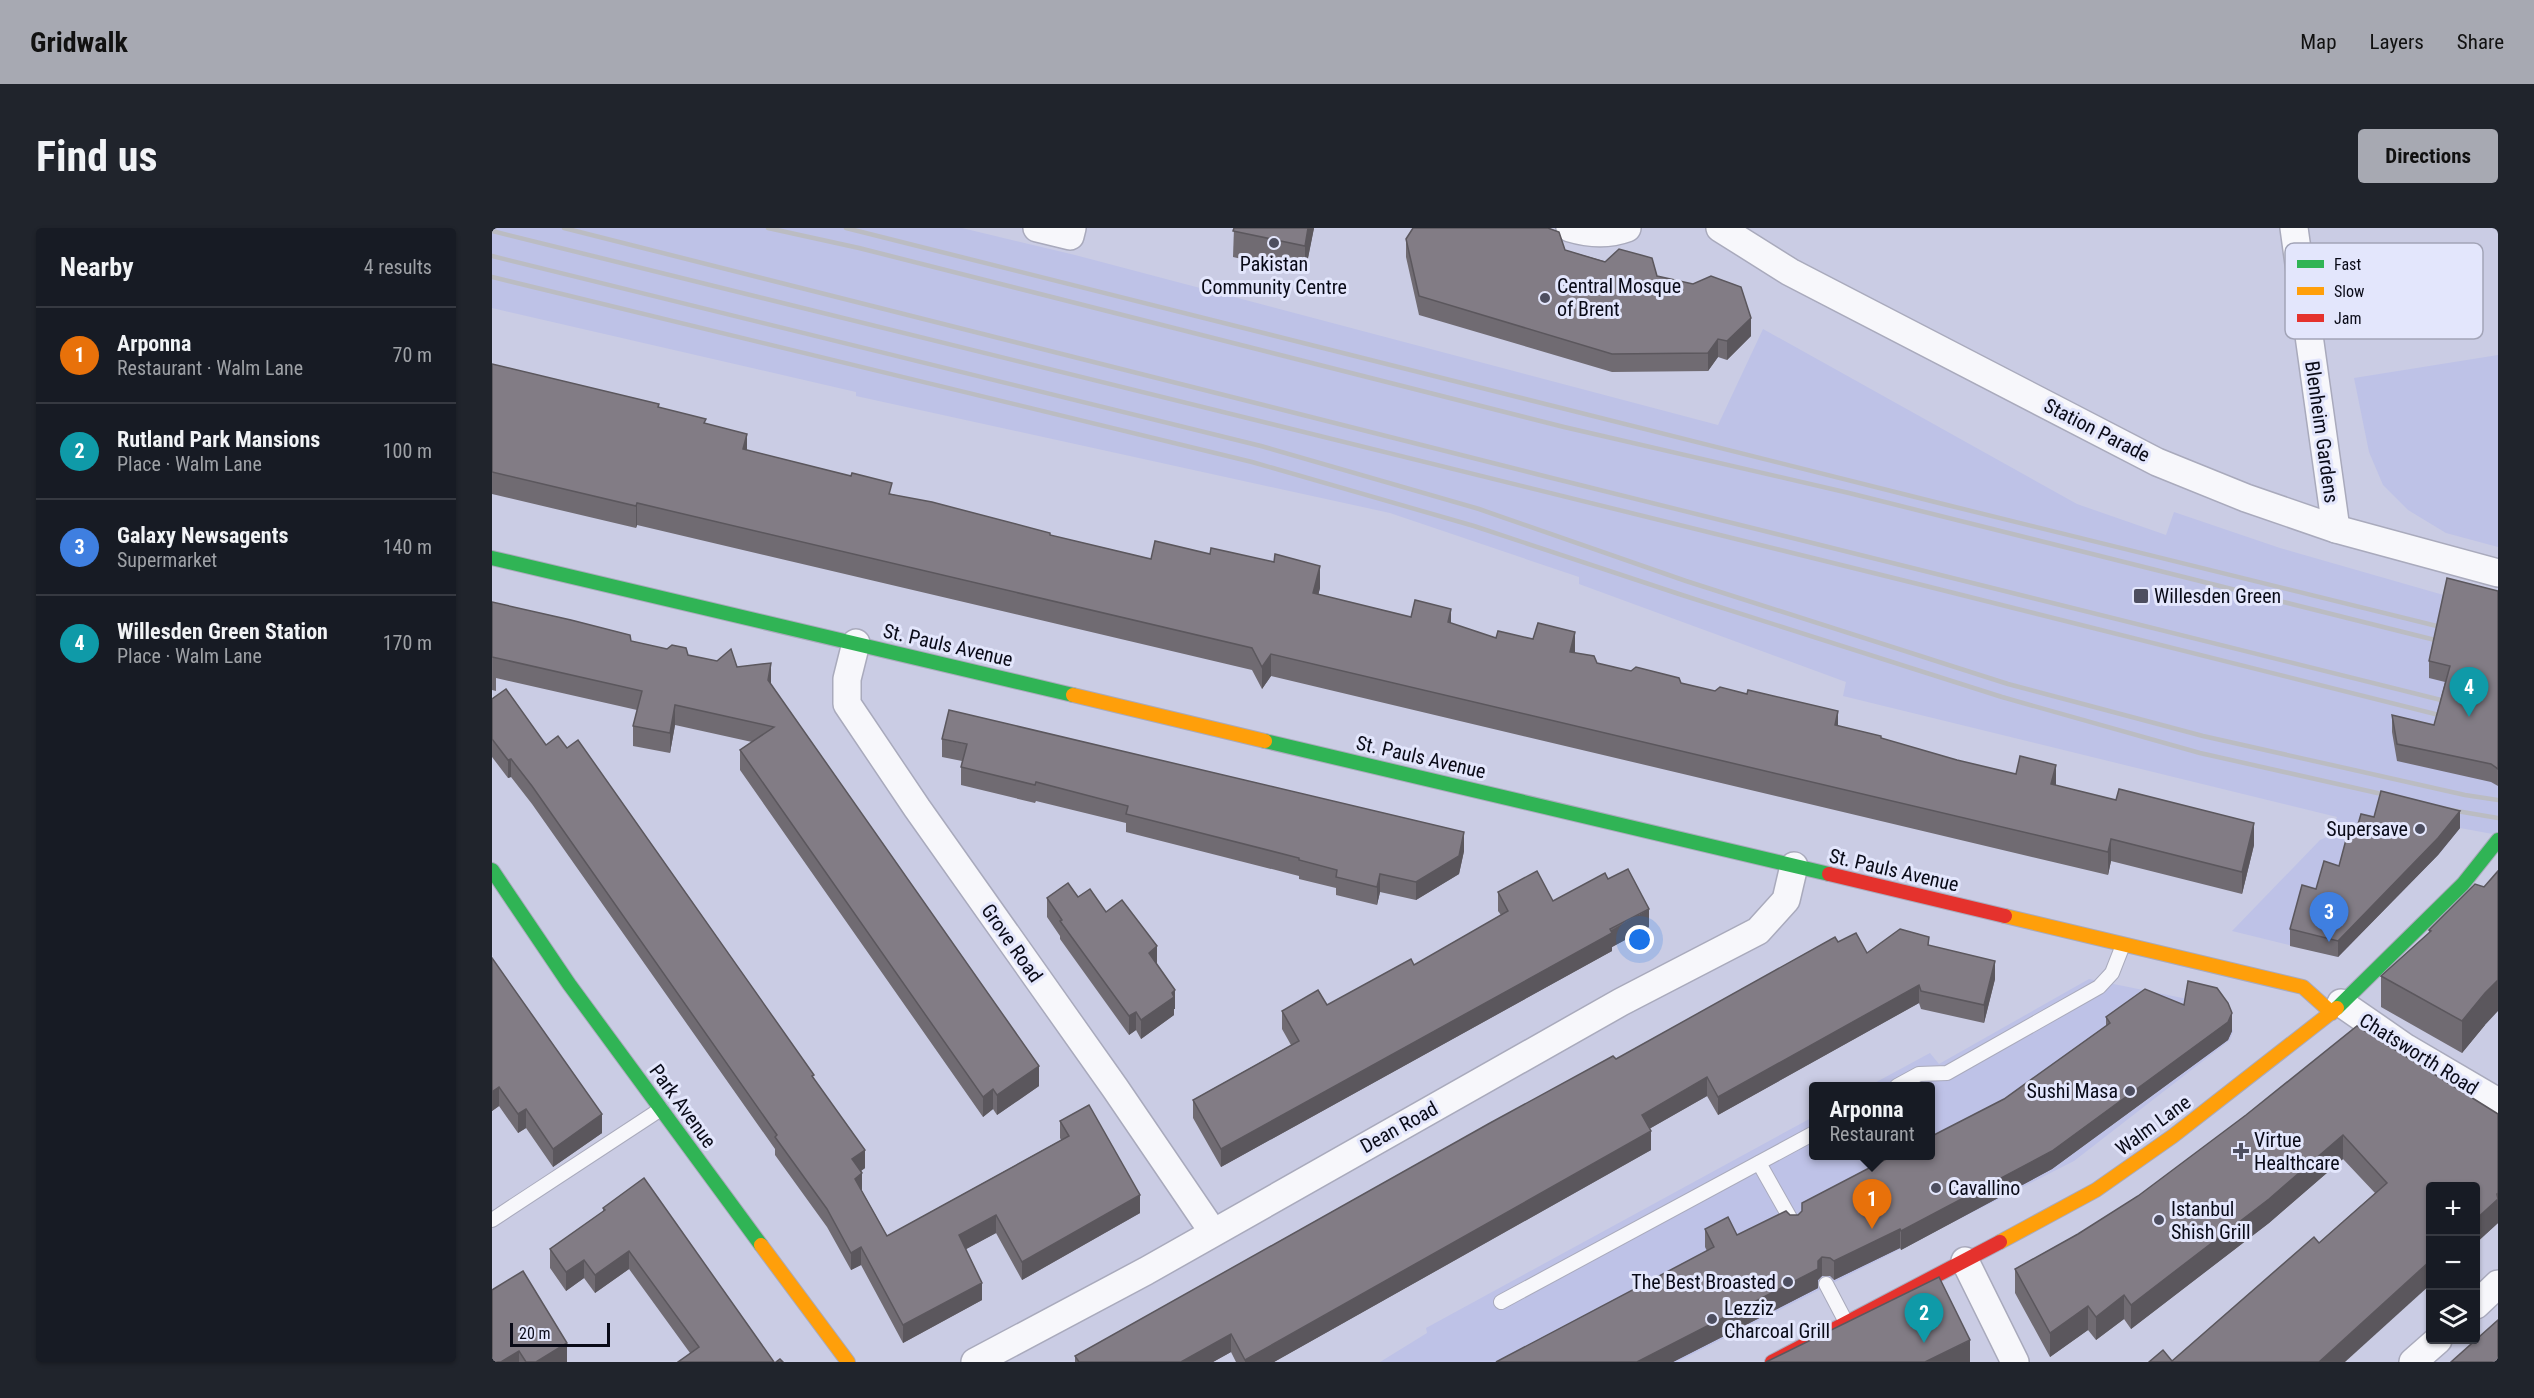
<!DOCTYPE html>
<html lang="en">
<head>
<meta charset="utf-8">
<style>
	:root { --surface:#171b24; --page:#20242c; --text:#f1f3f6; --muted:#9ea1a6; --line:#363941; --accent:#a7a9b2 }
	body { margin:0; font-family:"Roboto Condensed",sans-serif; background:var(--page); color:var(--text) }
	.controls { position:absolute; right:18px; bottom:18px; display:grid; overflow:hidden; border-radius:6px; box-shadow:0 2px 4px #0004 }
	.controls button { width:54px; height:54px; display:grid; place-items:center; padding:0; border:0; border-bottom:2px solid var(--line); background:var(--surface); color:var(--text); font:30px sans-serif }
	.scale { position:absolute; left:18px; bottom:15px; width:100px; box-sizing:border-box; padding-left:6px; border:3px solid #090a17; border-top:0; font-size:16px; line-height:21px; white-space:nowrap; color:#090a17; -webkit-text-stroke:4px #e3e6fc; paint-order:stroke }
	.you { position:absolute; left:1148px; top:712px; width:21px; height:21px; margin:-15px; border:4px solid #fff; border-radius:50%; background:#1a73e8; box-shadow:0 0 0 9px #1a73e833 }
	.badge { display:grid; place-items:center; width:39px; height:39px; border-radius:50%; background:var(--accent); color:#fff; font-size:20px; font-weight:700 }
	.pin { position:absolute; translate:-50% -50px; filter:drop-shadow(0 2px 3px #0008) }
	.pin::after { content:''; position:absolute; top:32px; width:21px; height:18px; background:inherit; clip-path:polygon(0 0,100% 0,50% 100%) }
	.popup { position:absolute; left:1317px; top:854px; width:126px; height:78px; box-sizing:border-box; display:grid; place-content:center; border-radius:6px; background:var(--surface); filter:drop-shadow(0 2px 4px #0005); font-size:20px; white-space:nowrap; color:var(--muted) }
	.popup b { font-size:22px; color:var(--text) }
	.popup::after { content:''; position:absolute; left:50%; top:100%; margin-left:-12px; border:12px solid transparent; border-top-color:var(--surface) }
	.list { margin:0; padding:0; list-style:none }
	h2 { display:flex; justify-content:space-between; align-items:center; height:78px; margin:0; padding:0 24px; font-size:26px }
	h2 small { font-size:20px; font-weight:400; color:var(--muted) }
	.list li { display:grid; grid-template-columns:39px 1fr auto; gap:18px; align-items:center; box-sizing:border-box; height:96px; padding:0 24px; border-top:2px solid var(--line) }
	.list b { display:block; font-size:22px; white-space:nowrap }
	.list p { margin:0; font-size:20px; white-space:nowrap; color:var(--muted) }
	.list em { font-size:20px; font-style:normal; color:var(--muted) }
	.icon { flex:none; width:33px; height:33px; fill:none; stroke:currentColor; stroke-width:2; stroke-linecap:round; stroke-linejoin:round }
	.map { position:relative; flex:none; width:2006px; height:1134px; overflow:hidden; border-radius:6px }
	header { display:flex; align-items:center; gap:36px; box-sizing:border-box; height:84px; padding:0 30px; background:var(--accent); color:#111 }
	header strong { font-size:28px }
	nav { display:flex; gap:33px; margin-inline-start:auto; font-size:21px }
	.intro { display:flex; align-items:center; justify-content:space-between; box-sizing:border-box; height:144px; padding:0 36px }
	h1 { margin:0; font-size:42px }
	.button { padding:15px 27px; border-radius:6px; background:var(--accent); color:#111; font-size:21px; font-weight:700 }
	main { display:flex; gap:36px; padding:0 36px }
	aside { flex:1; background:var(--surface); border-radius:6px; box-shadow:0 2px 4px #0004 }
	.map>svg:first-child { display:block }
	.built { fill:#bec2e7 }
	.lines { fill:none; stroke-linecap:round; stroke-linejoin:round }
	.lane-casing { stroke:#a9aabc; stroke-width:16 }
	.street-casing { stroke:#a9aabc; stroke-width:30 }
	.fast-casing { stroke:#a9aabc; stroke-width:16 }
	.slow-casing { stroke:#a9aabc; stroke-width:16 }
	.jam-casing { stroke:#a9aabc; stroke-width:16 }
	.lane { stroke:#f7f7fb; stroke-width:14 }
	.street { stroke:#f7f7fb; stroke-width:27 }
	.fast { stroke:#30b455; stroke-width:14 }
	.slow { stroke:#ff9f0a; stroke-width:14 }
	.jam { stroke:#e5322d; stroke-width:14 }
	.rail { stroke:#bbbcc2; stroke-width:4.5 }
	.wall { fill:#706b72 }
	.shaded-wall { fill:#5b575d }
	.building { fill:#827c85; stroke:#5b575d; stroke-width:1.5 }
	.poi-dot { fill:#4d4e5f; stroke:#e3e6fc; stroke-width:2 }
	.labels { text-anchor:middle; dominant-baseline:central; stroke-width:6; stroke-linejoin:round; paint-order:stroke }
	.poi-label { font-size:20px; fill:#090a17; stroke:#e3e6fc; text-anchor:start }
	.street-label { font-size:20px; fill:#090a17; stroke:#e3e6fc }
	.key { fill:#e3e6fc; stroke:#a2a4b7; stroke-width:1.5 }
	.key-label { font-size:16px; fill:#090a17 }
</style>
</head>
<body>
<header>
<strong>Gridwalk</strong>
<nav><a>Map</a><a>Layers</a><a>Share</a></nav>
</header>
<div class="intro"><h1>Find us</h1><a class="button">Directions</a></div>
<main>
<aside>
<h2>Nearby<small>4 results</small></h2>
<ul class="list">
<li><span class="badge" style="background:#e8710a">1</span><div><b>Arponna</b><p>Restaurant · Walm Lane</p></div><em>70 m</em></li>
<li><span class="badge" style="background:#0f9aa8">2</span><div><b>Rutland Park Mansions</b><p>Place · Walm Lane</p></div><em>100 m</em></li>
<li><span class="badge" style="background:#3f7fe0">3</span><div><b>Galaxy Newsagents</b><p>Supermarket</p></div><em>140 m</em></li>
<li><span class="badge" style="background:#0f9aa8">4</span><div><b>Willesden Green Station</b><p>Place · Walm Lane</p></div><em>170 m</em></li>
</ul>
</aside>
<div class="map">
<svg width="2006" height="1134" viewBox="0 0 2006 1134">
	<rect width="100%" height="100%" fill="#cacce4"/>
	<g class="built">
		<path d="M0 0H470L583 27 1226 197 1271 101 1585 276 1674 307 1682 284 1788 320 1955 368 2006 365V607L1968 600 1949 624 1846 729 1740 703 1828 612 1837 608 1845 589 1351 468 1354 454 1087 356V349L898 285 364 168V164L0 80Z"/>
		<path d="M2006 127V319L1954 305 1916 282 1891 257 1877 224 1862 150Z"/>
		<path d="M1597 751 1725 777 1741 803 1738 812 1582 933 1185 1134H888L935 1105 934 1100 1321 889 1322 928H1438V858H1377L1438 825 1447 836Z"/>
	</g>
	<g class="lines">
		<defs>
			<g id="lane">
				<path d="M1405 858 1427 846 1455 845 1607 759 1620 745 1631 717"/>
				<path d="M1267 935 1302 997"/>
				<path d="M0 992 169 881"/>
				<path d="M1334 1056 1355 1096"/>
				<path d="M1009 1074 1322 905"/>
			</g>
			<g id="street">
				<path d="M545 0 578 8 580 0"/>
				<path d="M1078 0C1098 6 1116 7 1135 0"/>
				<path d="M1228 0 1298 44 1665 234 1754 270 1844 301 2006 345"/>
				<path d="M1802 0 1844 301"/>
				<path d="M364 415 355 451V476L425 580 623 860 721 1004"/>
				<path d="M1849 775 1914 820 2006 874"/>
				<path d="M1473 1033 1523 1134"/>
				<path d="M1984 1077 2006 1056"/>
				<path d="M483 1134 654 1043 1129 774 1266 703 1294 672 1302 638"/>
				<path d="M1921 1134 1946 1112"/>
			</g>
			<g id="fast">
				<path d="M0 330 581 467"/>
				<path d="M773 513 1337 646"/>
				<path d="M0 642 77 756 269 1017"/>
				<path d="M1845 780 1971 656 2006 612"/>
			</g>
			<g id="slow">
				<path d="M581 467 773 513"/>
				<path d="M1513 688 1811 759 1840 785"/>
				<path d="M1508 1014 1604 962 1681 908 1845 780"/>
				<path d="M269 1017 356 1134"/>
			</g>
			<g id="jam">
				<path d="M1337 646 1513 688"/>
				<path d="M1280 1134 1508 1014"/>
			</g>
		</defs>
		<use href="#lane" class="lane-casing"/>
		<use href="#street" class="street-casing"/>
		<use href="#fast" class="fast-casing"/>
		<use href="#slow" class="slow-casing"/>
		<use href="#jam" class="jam-casing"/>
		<use href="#lane" class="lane"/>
		<use href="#street" class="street"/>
		<use href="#fast" class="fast"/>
		<use href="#slow" class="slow"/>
		<use href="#jam" class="jam"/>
		<g class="rail">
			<path d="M72 0 1056 249 1965 476"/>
			<path d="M276 0 367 20 1072 199 1357 265 1959 416"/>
			<path d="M354 0 1447 275 1961 402"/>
			<path d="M0 3 1430 357 1959 490"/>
			<path d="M0 28 769 218 987 281 1194 353 1516 456 1711 508 1973 567 2006 572"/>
			<path d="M0 49 760 234 982 298 1190 367 1510 469 1708 525 1903 569"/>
			<path d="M1953 581 2006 590"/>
		</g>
	</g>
	<g class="wall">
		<path d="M742 0H822L813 45 741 29Z"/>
		<path d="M914 11 1073 22 1165 48 1259 108 1235 132 1226 129 1216 143 1120 144 927 87 914 29Z"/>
		<path d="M0 136 167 180 214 196 255 222 400 266 558 307 659 331 828 360 826 367 919 389 959 395 1004 410 1083 425 1105 435 1189 455 1465 532 1564 557 1762 617 1750 666 1619 633 1616 647 779 448 770 461 760 442 145 297 144 300 0 266Z"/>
		<path d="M2006 363V558L1999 554 1905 533 1900 504V487L1942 497 1953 454 1937 450V433Z"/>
		<path d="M0 374 139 413 245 439 279 456 547 858 505 887 501 881 491 889 248 542V522L260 514 183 497 178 525 141 518V498L145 482 4 450V463L0 462Z"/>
		<path d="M0 471 54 517 322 851 373 940 369 943 370 963 395 1008 569 912 568 910V893L648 985 530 1052 504 1005 474 1021 490 1072 411 1115 369 1037 359 1042 335 999 283 927V921L40 576 19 549 16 550 0 529Z"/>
		<path d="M450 511 972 623 967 646 924 672 888 664 885 677 844 667V660L807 651V648L634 604V595L544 573 543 575 469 557V539L470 533 450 529Z"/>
		<path d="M1882 589 1968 600 1946 627 1846 729 1798 718V701L1824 661 1847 638 1862 610Z"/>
		<path d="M1116 651 1157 699 1120 719V723L729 939 701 890V872L799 817 790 801V783L835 777 922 737 1009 687 1006 683V664L1061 673Z"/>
		<path d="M1983 656 1993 797 1970 825 1889 779V748L1937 705V702Z"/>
		<path d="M586 669 665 737 683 781H682V787L649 811 644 802 637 807 568 711V708L555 689V670Z"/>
		<path d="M1346 714 1375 725 1437 717 1503 751 1492 795 1429 781 1427 775 1226 887 1215 868 1157 901 1159 922 782 1134H744L739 1124 721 1134H583V1128L1124 831Z"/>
		<path d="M0 730 110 905 61 939 34 900 26 905 7 878 0 883Z"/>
		<path d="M1614 789 1740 803 1736 812 1560 941 1409 1022 1408 1020 1342 1052 1338 1048H1330L1326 1052V1060L1181 1134H1004L1215 1023 1213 1019V1001L1245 1007 1298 987H1306L1512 871 1614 798Z"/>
		<path d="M2006 886V995L1983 1016 1680 1133 1827 1015 1883 965 1851 931 1777 995 1639 1101 1632 1091 1604 1112 1596 1102 1558 1129 1523 1065V1041L1586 1006 1646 968 1754 887Z"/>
		<path d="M111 980 282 1134 198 1125 137 1041 103 1065 92 1050 74 1063 58 1040V1021L111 984Z"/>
		<path d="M0 1062 75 1134H0Z"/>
	</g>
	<g class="shaded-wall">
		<path d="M816 0H822L813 45V18Z"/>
		<path d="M1259 90V108L1235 132V113Z"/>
		<path d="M1226 111V129L1216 143V125Z"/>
		<path d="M255 206V229L251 221Z"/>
		<path d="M145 275V297L144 300V278Z"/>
		<path d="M828 338V360L821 388V365Z"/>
		<path d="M959 381V403L956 394Z"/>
		<path d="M1083 404V426L1078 424Z"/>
		<path d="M779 426V448L770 461V439Z"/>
		<path d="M279 435V455L276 472V452Z"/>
		<path d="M183 477V497L178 525V505Z"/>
		<path d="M1346 483V505L1343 497Z"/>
		<path d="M19 531V549L16 550V532Z"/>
		<path d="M1564 537V559L1559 556Z"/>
		<path d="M1968 583V600L1946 627 1846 729V713Z"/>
		<path d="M1762 595V617L1750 666V644Z"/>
		<path d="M972 604V623L967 646 924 672V654Z"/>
		<path d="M1619 611V633L1616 647V624Z"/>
		<path d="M888 646V664L885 677V659Z"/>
		<path d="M1157 681V699L1120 719V723L729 939V921Z"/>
		<path d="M665 718V737L657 725Z"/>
		<path d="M1503 733V751L1492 795V777Z"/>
		<path d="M2006 752V783L1993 797 1970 825V793L1993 765Z"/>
		<path d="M1427 757V775L1226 887V869Z"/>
		<path d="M683 762V781H682V787L649 811V792L680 765Z"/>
		<path d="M644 784V802L637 807V788Z"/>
		<path d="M1740 785V803L1736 812 1560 941 1409 1022V1003Z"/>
		<path d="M547 838V858L505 887V867Z"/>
		<path d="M1215 849V868L1150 905V887Z"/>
		<path d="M7 859V878L0 883V864Z"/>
		<path d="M501 861V881L491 889V869Z"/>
		<path d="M34 881V900L26 905V886Z"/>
		<path d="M110 886V905L61 939V921Z"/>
		<path d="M1159 903V922L782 1134H753V1132Z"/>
		<path d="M1851 907V931L1777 995 1639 1101V1077Z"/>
		<path d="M373 922V940L360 949V931Z"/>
		<path d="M370 945V963L363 951Z"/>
		<path d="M2006 965V995L1983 1016V992Z"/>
		<path d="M648 967V985L530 1052V1034Z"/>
		<path d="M504 987V1005L467 1025V1007Z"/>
		<path d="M1408 1001V1020L1342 1052V1033Z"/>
		<path d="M369 1019V1037L359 1042V1025Z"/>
		<path d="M137 1023V1041L103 1065V1047Z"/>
		<path d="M1330 1029V1048L1326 1052V1060L1181 1134H1145L1326 1033Z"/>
		<path d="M92 1032V1050L74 1063V1044Z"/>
		<path d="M1938 1033V1057L1853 1134H1827Z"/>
		<path d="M490 1055V1072L411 1115V1097Z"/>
		<path d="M1632 1067V1091L1604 1112V1089Z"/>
		<path d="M1596 1078V1102L1558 1129V1105Z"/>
		<path d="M739 1106V1124L721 1134H689Z"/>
		<path d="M1478 1112V1134H1433Z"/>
		<path d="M75 1115V1134H44Z"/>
		<path d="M27 1123V1134H9Z"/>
	</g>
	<g class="building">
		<path d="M742 0H816L813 18 741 3Z"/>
		<path d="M921 0H1056L1067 4 1073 22 1113 34 1127 21 1160 30 1165 48 1201 56 1219 48 1249 59 1259 90 1235 113 1226 111 1216 125 1120 126 927 68 914 11Z"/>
		<path d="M0 136 167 176 166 179 214 191 212 195 255 206 251 221 359 248 360 245 400 255 397 266 440 274 558 305V307L659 331 663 313 718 326 719 320 782 334 783 326 828 338 821 365 919 389 923 372 959 381 956 394 1004 410 1006 403 1041 411 1046 395 1083 404 1078 424 1102 428 1105 435 1139 443 1144 439 1187 450 1189 455 1223 463 1228 459 1255 466 1256 462 1346 483 1343 497 1389 508V510L1465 532 1524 546 1528 528 1564 537 1559 556 1624 572 1627 561 1762 595 1750 644 1619 611 1616 624 779 426 770 439 760 420 145 275 144 278 0 244Z"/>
		<path d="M1955 350 2006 363V541L1999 536 1905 516 1900 487 1942 497 1958 438 1937 433Z"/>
		<path d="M0 374 79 392 138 407 139 413 175 421 180 417 194 420 196 427 225 433 239 421 245 439 279 435 276 452 547 838 505 867 501 861 491 869 248 522 282 499 183 477 178 505 141 498 150 463 0 429Z"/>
		<path d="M14 461 54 517 66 508 75 520 86 512 322 847 320 848 373 922 360 931 370 945 363 951 395 1008 577 908 568 893 597 877 648 967 530 1034 504 987 467 1007 490 1055 411 1097 369 1019 359 1025 335 981 283 909 285 907 40 558 19 531 16 532 0 511V471Z"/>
		<path d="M457 482 972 604 967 628 924 654 888 646 885 659 844 649 845 642 807 632V630L634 586 636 578 544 554 543 557 469 539 475 516 450 511Z"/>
		<path d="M1889 563 1968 583 1946 610 1846 713 1798 701 1810 657 1824 661 1832 633 1847 638 1855 608 1862 610 1869 586 1882 589Z"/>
		<path d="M1136 641 1157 681 1118 701 1120 705 729 921 701 872 807 813 790 783 826 762 835 777 919 731 922 737 1016 683 1006 664 1045 643 1061 673 1113 645 1116 651Z"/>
		<path d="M2006 643V752L1993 765 1970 793 1889 748 1939 703 1937 702 1983 656 1992 659Z"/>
		<path d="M576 655 586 669 598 661 614 684 630 672 665 718 657 725 683 762 680 765 682 769 649 792 644 784 637 788 568 693 570 692 555 670Z"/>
		<path d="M1408 701 1437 709 1436 717 1503 733 1492 777 1429 763 1427 757 1226 869 1215 849 1150 887 1159 903 753 1132 739 1106 689 1134H587L583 1128 998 895 1121 828 1124 831 1343 709 1346 714 1364 705 1375 725Z"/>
		<path d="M0 730 110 886 61 921 34 881 26 886 7 859 0 864Z"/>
		<path d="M1696 753 1725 760 1736 775 1740 785 1736 794 1560 923 1409 1003 1408 1001 1342 1033 1338 1030 1330 1029 1326 1033V1041L1145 1134H1004L1222 1019 1213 1001 1236 989 1245 1007 1294 983 1298 987H1306L1310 983V975L1402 927H1438V909L1512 871 1618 795 1614 789 1653 761 1692 777Z"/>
		<path d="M1865 798 2006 886V965L2005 966 2006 971 1983 992V958H1938V1033L1827 1134H1657L1671 1122 1680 1133 1822 1009 1827 1015 1895 955 1851 907 1777 971 1639 1077 1632 1067 1604 1089 1596 1078 1558 1105 1523 1041 1586 1006 1646 968 1754 887Z"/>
		<path d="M152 950 282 1134H186L207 1119 137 1023 103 1047 92 1032 74 1044 58 1021 113 982 111 980Z"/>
		<path d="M31 1043 75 1115 44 1134H34L27 1123 9 1134H0V1062Z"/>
		<path d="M1447 1049 1478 1112 1433 1134H1274Z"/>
		<path d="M2006 1092V1134H1959Z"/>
		<path d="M288 1131 291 1134H284Z"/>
	</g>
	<g class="poi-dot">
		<circle cx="782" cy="15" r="6"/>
		<circle cx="1053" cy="70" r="6"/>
		<rect x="1641" y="360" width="16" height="16" rx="3"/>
		<circle cx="1928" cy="601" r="6"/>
		<circle cx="1638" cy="863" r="6"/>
		<path d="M1746 914h6v6h6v6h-6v6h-6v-6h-6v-6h6z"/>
		<circle cx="1444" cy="960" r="6"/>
		<circle cx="1667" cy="992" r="6"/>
		<circle cx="1296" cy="1054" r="6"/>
		<circle cx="1220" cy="1091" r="6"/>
	</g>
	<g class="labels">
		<g class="poi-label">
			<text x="782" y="36" text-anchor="middle">Pakistan<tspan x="782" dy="23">Community Centre</tspan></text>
			<text x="1065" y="58">Central Mosque<tspan x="1065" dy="23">of Brent</tspan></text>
			<text x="1662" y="368">Willesden Green</text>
			<text x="1916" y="601" text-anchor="end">Supersave</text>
			<text x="1626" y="863" text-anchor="end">Sushi Masa</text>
			<text x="1762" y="912">Virtue<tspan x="1762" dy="23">Healthcare</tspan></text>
			<text x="1456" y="960">Cavallino</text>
			<text x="1679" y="981">Istanbul<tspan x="1679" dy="23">Shish Grill</tspan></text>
			<text x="1284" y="1054" text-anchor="end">The Best Broasted</text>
			<text x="1232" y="1080">Lezziz<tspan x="1232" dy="23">Charcoal Grill</tspan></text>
		</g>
		<g class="street-label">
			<text transform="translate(1605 202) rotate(27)">Station Parade</text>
			<text transform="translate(1830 204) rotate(82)">Blenheim Gardens</text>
			<text transform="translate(456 417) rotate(13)">St. Pauls Avenue</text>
			<text transform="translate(929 529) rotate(13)">St. Pauls Avenue</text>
			<text transform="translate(1402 642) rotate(13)">St. Pauls Avenue</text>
			<text transform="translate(520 715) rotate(55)">Grove Road</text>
			<text transform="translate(1927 826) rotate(32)">Chatsworth Road</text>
			<text transform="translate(191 878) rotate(54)">Park Avenue</text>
			<text transform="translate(1661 897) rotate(-36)">Walm Lane</text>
			<text transform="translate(907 899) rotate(-29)">Dean Road</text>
		</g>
	</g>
	<rect x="1793" y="15" width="198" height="96" rx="9" class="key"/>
	<rect x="1805" y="32" width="27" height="8" fill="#30b455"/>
	<rect x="1805" y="59" width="27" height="8" fill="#ff9f0a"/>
	<rect x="1805" y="86" width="27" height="8" fill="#e5322d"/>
	<g class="key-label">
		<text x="1842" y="42">Fast</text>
		<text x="1842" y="69">Slow</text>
		<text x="1842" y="96">Jam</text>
	</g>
</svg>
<div class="controls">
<button>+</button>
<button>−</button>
<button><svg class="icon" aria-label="layers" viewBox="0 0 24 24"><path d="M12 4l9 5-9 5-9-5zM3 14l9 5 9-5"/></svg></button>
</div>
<div class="scale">20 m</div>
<div class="you"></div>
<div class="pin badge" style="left:1380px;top:1001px;background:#e8710a">1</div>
<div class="popup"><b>Arponna</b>Restaurant</div>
<div class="pin badge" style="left:1432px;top:1115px;background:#0f9aa8">2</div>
<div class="pin badge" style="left:1837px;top:714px;background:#3f7fe0">3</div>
<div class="pin badge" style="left:1977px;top:489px;background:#0f9aa8">4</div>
</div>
</main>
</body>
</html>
